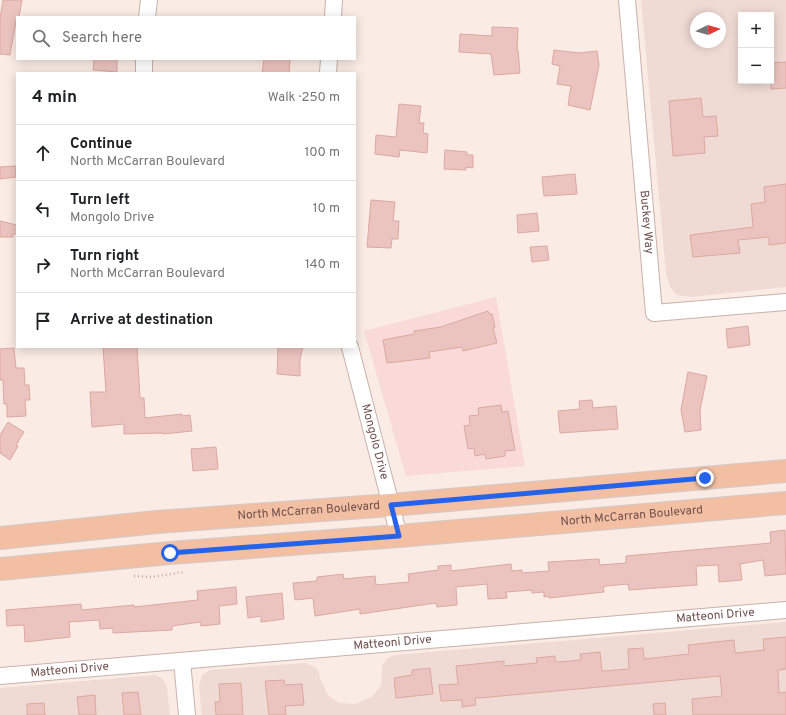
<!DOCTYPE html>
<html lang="en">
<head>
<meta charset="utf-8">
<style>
	:root { --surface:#fff; --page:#f6f6f6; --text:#202124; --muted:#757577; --line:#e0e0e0 }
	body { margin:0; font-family:Overpass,sans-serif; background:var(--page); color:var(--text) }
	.controls { position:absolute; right:12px; top:12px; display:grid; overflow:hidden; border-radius:0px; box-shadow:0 2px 10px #0003 }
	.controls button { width:36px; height:36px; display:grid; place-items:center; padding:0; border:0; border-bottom:1px solid var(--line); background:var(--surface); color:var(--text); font:20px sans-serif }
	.compass { position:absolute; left:690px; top:12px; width:36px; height:36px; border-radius:50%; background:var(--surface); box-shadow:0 2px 10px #0003; rotate:85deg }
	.stop { position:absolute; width:12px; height:12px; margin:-9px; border:3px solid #2563eb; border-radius:50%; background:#fff }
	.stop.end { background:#2563eb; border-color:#fff; box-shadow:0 1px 4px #0008 }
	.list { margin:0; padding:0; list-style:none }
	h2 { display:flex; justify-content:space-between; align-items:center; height:52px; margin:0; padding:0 16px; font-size:17px }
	h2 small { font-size:13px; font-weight:400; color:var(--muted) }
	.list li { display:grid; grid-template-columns:26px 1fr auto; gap:12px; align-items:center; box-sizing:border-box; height:56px; padding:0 16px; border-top:1px solid var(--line) }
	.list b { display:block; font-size:15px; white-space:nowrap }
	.list p { margin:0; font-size:13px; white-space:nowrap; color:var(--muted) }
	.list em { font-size:13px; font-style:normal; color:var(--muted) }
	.icon { flex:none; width:22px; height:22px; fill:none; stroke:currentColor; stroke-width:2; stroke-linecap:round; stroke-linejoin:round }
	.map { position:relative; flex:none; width:786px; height:715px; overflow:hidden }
	.search { position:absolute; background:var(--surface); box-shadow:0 2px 10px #0003; left:16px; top:16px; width:340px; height:44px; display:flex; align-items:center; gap:10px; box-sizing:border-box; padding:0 14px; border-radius:0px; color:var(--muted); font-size:15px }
	.panel { position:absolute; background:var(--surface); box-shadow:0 2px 10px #0003; left:16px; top:72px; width:340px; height:276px; border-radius:0px }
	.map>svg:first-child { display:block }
	.residential { fill:#f0dbd4; fill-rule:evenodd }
	.commercial { fill:#f9dad9 }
	.building { fill:#ecc4bf; stroke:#dda7a1 }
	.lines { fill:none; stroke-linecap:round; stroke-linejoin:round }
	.street-casing { stroke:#c9b1ac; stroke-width:18 }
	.primary-casing { stroke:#d4caca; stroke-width:24 }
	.path { stroke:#d0a8a2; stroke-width:2.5; stroke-dasharray:1 3; stroke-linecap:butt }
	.street { stroke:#fff; stroke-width:16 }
	.primary { stroke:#f2bfa3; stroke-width:22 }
	.route { stroke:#2563eb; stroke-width:5 }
	.labels { text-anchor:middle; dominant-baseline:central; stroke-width:3; stroke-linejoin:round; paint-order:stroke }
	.street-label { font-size:12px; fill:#6f4f4d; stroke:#fdf0ea }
</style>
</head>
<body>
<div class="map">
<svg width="786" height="715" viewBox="0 0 786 715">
	<rect width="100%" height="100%" fill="#faebe4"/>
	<g class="residential">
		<path d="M641 0H786V287L691 297 677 295 670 287 666 273ZM741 15H771V81H741ZM696 18H720V42H696Z"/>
		<path d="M786 622V715H202L199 687 202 675 210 670 306 663 318 669 321 680 328 695 339 703 355 704 372 697 381 685 382 666 388 658 395 655Z"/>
		<path d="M155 675 163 679 167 687 170 715H0V688Z"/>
	</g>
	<path class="commercial" d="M496 297 525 466 406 476 364 331Z"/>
	<g class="building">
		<path d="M3 0H22L19 17H17L16 21 10 55 0 54V19Z"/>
		<path d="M492 27 518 28 517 50H518L520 73 494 75 491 54 459 52 460 34 492 36Z"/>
		<path d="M554 50 579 53 597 51 599 65 590 110 568 105 571 86 557 84 560 66 552 64Z"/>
		<path d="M94 59H117V72L93 70Z"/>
		<path d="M264 59H290L289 73H262Z"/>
		<path d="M786 62V88L771 89V63Z"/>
		<path d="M701 98 703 117 716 116 718 136 704 137 705 153 673 156 669 101Z"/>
		<path d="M399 104 421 106 419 123H424L423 133 428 134 427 153 400 150 399 157 375 154 376 135 396 137Z"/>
		<path d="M445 150 467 152V155H473V168L466 167V170L444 169Z"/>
		<path d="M16 166V177L0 179V167Z"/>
		<path d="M575 174 577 194 544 196 542 177Z"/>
		<path d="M786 184V243L769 245V237L738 240 740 253 693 257 690 235 753 227 751 204 765 202 764 187Z"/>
		<path d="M371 200 395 202 393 221H399L398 239H392L391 248 367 247Z"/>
		<path d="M537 213 539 231 518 233 517 215Z"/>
		<path d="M0 221 17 225V234H13V237H0Z"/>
		<path d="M547 246 549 260 532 262 530 247Z"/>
		<path d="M488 311 489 314H492L495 327 493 328 497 343 463 351 462 347 429 352 430 358 387 363 383 340 414 334V331L441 327Z"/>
		<path d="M748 326 750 345 728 348 726 329Z"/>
		<path d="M103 347H137L140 398H144L145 418 182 414V416L190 415 192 431 163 434V433L124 434V424L92 427 90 392H106Z"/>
		<path d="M278 347H303L300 359V376L277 374Z"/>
		<path d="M14 348 16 368H24L25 385H29L30 400H25L26 416 7 417V404H4L3 380H0V349Z"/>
		<path d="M688 372 707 376 700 410 701 430 685 432 681 410Z"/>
		<path d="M592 400 593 408 616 406 618 429 560 433 558 411 580 409 579 401Z"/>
		<path d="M501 405 502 412 508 411 515 450 505 451V456L486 459 485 454 475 456 474 448 468 449 464 426 470 425 469 416 479 415 478 408Z"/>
		<path d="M8 422 24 432 16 445 18 446 10 460 0 453V435Z"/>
		<path d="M216 447 218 469 193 471 191 449Z"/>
		<path d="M785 530 786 574 765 576 763 560 740 564 742 580 719 582 718 565 696 566 697 585 629 590 628 584 606 586 603 587 604 592 549 598V596L544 597V592L532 593V590L506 592 507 598 488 599 487 584 456 587 457 605 437 607 436 603 360 614V609L315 616 313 598 295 600 293 583 317 581V577L343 574 344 579 375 576 376 585 409 582 408 574 438 570V566L451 565V571L511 564 512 571 522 570V573L549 571 548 562 599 559 600 565 626 563V556L771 543 770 532Z"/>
		<path d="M236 587 237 604 219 606 220 624 201 626 200 622 172 626V630L113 633V628L100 629 99 620 69 622 70 637 25 642 24 625 7 626 6 610 81 604 82 610 134 605V607L198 600 197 591Z"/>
		<path d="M282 593 284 619 261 622V616L248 618 246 597Z"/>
		<path d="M786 637V669L778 670 779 693 786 692V715H693L692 699 722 696 720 676 479 698H475L476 705 462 707V700L441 701 439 685 458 684 456 666 504 661V666L537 663 536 658 555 656V661L558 662 581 660 580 654 600 652 602 671 629 669 628 649 643 648 644 659 689 654 688 645 734 640 735 653 764 650 763 639Z"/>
		<path d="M430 668 433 694 396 698 394 678 412 675V670Z"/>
		<path d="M284 680 285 685 302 684 304 705 285 706 286 715H269L265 681Z"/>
		<path d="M241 683 243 715H216L215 702H220L219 684Z"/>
		<path d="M138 692 141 715H124L122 693Z"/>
		<path d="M95 695 96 715H79L77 697Z"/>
		<path d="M44 703 45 715H27V704Z"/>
		<path d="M665 703 666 715H654L653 704Z"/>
	</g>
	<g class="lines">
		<defs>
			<g id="street">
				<path id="s1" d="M627 0 654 313 786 302"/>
				<path d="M147 17 149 0"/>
				<path d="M333 17 334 0"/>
				<path d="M144 73V59"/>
				<path d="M328 73 329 59"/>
				<path id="s2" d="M350 347 399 536"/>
				<path d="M182 661 187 715"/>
				<path id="s3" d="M0 676 786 610"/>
			</g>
			<g id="primary">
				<path id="s4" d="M0 538 157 522 391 505 786 471"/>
				<path id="s5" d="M0 569 170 553 399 536 786 503"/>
			</g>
		</defs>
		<use href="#street" class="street-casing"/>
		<use href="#primary" class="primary-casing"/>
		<path class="path" d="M134 576 152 577 184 572"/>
		<use href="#street" class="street"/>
		<use href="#primary" class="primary"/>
	</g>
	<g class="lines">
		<path class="route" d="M170 553 399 536 391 505 705 478"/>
	</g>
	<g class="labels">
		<g class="street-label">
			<text stroke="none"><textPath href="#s1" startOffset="223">Buckey Way</textPath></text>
			<text stroke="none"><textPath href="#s2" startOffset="98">Mongolo Drive</textPath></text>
			<text stroke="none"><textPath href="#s4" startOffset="310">North McCarran Boulevard</textPath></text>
			<text stroke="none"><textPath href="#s5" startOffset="634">North McCarran Boulevard</textPath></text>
			<text stroke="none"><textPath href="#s3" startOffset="718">Matteoni Drive</textPath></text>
			<text stroke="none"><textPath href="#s3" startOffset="394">Matteoni Drive</textPath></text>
			<text stroke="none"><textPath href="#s3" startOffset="70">Matteoni Drive</textPath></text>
		</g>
	</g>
</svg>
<div class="controls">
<button>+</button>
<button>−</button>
</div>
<svg class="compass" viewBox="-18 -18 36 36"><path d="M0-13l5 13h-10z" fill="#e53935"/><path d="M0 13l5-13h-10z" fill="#757577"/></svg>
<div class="stop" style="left:170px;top:553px"></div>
<div class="stop end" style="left:705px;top:478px"></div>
<div class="search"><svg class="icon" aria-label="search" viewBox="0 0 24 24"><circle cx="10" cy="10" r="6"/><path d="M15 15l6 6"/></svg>Search here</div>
<section class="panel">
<h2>4 min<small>Walk · 250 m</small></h2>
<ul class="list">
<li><svg class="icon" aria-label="ahead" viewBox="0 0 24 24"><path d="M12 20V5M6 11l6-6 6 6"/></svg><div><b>Continue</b><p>North McCarran Boulevard</p></div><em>100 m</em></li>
<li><svg class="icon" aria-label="left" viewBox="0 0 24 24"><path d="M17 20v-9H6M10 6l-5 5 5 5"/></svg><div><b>Turn left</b><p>Mongolo Drive</p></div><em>10 m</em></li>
<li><svg class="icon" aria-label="right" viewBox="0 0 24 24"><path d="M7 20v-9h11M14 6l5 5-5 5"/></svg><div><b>Turn right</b><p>North McCarran Boulevard</p></div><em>140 m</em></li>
<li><svg class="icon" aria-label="arrive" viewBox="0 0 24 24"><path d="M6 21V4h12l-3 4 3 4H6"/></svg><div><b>Arrive at destination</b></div></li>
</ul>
</section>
</div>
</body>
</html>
